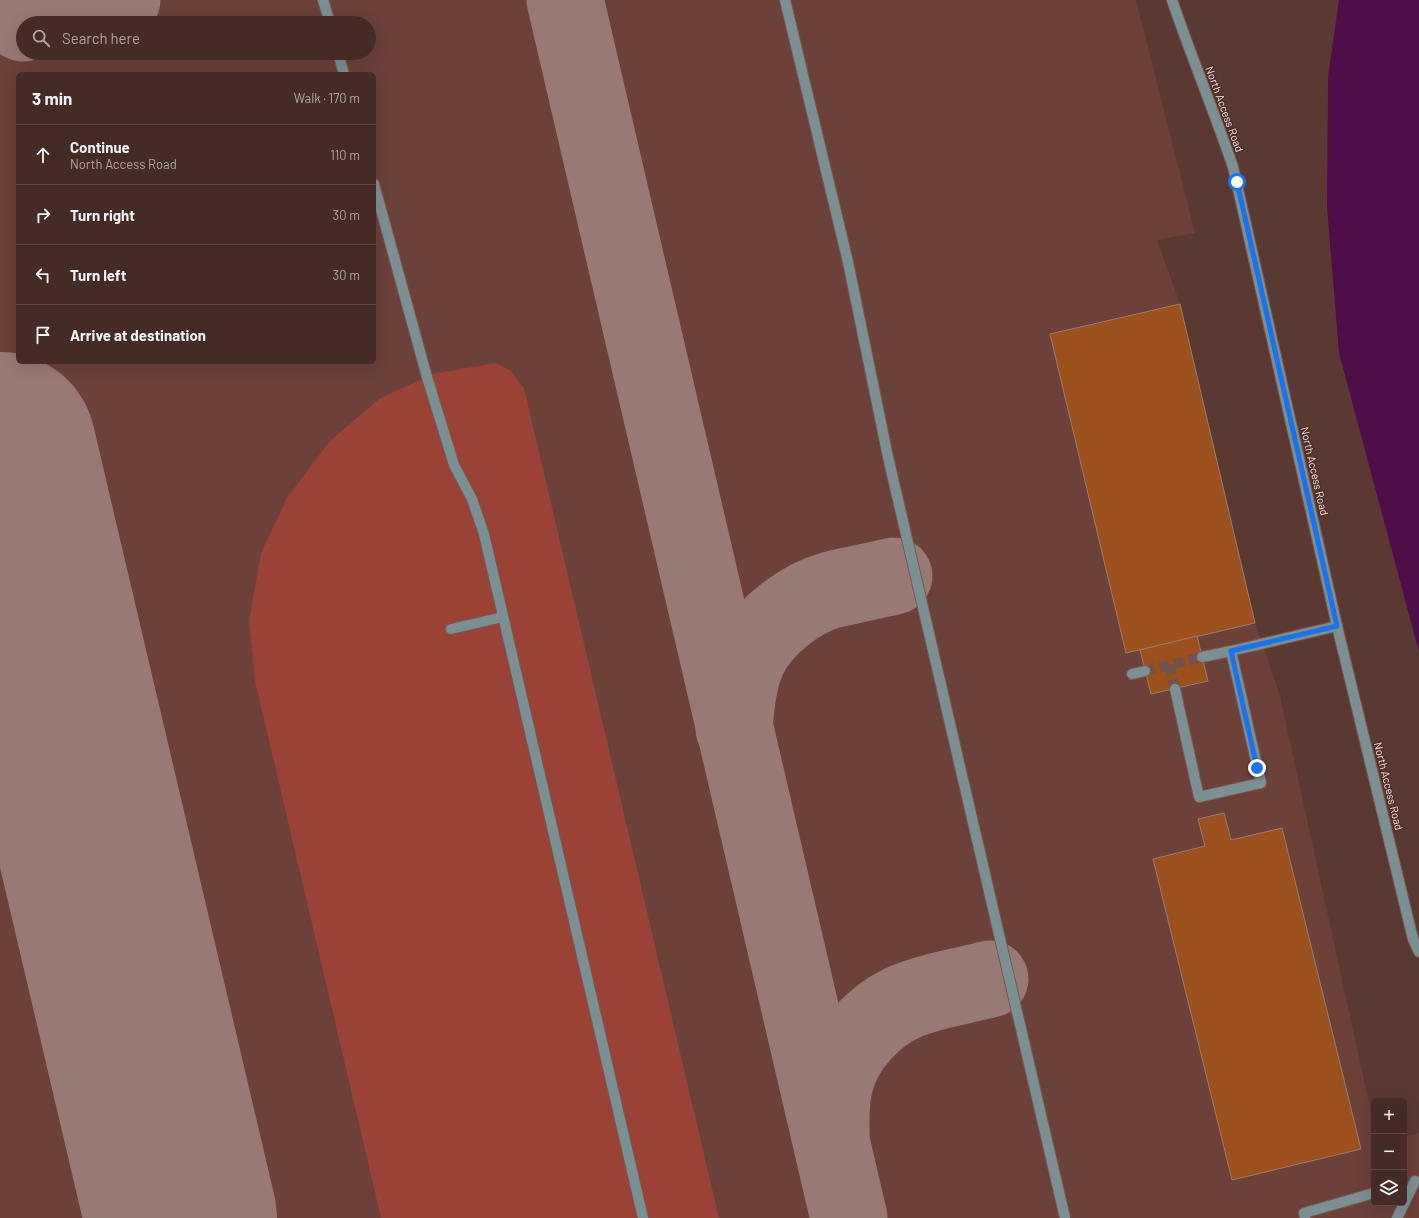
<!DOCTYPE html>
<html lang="en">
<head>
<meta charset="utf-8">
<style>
	:root { --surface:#442b26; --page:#4e3732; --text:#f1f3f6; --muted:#afa7a7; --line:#5c4743 }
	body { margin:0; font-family:Barlow,sans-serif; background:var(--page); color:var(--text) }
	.controls { position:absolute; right:12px; bottom:12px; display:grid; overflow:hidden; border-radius:6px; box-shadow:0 4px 16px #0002 }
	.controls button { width:36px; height:36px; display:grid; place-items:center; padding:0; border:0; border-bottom:1px solid var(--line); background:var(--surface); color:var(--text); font:20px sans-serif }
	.stop { position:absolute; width:12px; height:12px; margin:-9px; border:3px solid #1a73e8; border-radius:50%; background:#fff }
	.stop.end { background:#1a73e8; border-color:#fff; box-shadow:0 1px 4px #0008 }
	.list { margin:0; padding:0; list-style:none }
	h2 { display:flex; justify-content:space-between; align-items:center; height:52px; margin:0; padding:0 16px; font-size:17px }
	h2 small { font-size:13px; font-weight:400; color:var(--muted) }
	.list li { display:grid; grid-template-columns:26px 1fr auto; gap:12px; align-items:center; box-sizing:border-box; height:60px; padding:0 16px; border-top:1px solid var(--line) }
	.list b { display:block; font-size:15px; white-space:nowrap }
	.list p { margin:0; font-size:13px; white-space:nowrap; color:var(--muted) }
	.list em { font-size:13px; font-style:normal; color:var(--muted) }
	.icon { flex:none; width:22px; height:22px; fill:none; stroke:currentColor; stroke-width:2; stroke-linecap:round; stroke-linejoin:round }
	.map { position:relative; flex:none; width:1419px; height:1218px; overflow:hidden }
	.search { position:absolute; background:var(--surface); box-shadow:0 4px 16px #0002; left:16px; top:16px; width:360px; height:44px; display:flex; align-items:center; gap:10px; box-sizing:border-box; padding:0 14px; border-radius:22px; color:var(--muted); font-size:15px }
	.panel { position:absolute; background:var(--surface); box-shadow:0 4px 16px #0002; left:16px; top:72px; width:360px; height:292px; border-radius:6px }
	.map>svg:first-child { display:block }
	.built { fill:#6b413a; fill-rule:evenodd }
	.green { fill:#994235 }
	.water { fill:#4d0e4a }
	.pier { fill:#5b3933 }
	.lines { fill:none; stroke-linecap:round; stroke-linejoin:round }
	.taxiway { stroke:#987a74; stroke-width:77 }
	.runway { stroke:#987a74; stroke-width:192 }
	.building { fill:#9b501d; stroke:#9e7c69 }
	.minor-tunnel { stroke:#73524d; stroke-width:10; stroke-dasharray:10 5; stroke-linecap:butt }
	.minor-casing { stroke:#785852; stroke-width:12 }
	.minor { stroke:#7c8f93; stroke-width:10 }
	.route { stroke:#1a73e8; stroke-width:5 }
	.labels { text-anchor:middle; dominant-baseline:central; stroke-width:3; stroke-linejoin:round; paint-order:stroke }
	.street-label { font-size:11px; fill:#fae3df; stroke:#502f29 }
</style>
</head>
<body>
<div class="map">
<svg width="1419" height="1218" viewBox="0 0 1419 1218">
	<rect width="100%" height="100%" fill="#5b3933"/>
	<path class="built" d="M0 0H1136L1195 233 1157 240 1180 304 1255 623 1280 696 1374 1126V1203H1404V1137L1419 1133V1218H0ZM23 23H369V53H23ZM18 74H374V362H18Z"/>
	<path class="green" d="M496 363 511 371 524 388 719 1218H381L255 681 249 621 261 553 287 498 329 442 379 399 432 374Z"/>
	<path class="water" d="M1318 0H1419V757L1314 322Z"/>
	<path class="pier" d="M1316 0H1339L1328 77 1327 207 1339 353 1419 652V759L1417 757 1387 640 1312 322 1300 192 1305 65Z"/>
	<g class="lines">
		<g class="taxiway">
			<path d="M565 0 849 1218"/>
			<path d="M23 23 122 0"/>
			<path d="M734 729C736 705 738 680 748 658 763 627 799 599 831 590 852 585 873 581 894 576"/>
			<path d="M831 1134C831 1116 830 1100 835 1083 843 1048 875 1014 907 1001 933 990 963 986 990 979"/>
		</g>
		<path class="runway" d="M0 448 181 1218"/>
	</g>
	<g class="building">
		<path d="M1180 304 1255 623 1126 653 1050 334Z"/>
		<path d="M1197 636 1208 681 1151 694 1140 650Z"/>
		<path d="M1224 813 1231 840 1282 828 1361 1149 1232 1180 1153 859 1205 846 1198 819Z"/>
	</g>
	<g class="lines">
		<g class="minor-tunnel">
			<path d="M1145 671 1169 665"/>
			<path d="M1175 689 1169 665 1202 657"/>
		</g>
		<defs>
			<g id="minor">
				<path d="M323 0 330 23"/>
				<path d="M785 0 848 262 888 457 1065 1218"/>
				<path d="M1172 0C1191 56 1214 111 1233 167L1337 626 1413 939 1419 952"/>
				<path d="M338 53 344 74"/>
				<path d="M374 184 427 377 454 465 472 499 484 534 643 1218"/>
				<path d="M451 629 503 617"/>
				<path d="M1202 657 1231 651"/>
				<path d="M1132 674 1145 671"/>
				<path d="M1175 689 1199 797 1261 783 1231 651 1337 626"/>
				<path d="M1305 1218 1304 1213 1374 1193"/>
				<path d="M1397 1218 1415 1181"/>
			</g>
		</defs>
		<use href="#minor" class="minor-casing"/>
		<use href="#minor" class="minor"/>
	</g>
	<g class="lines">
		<path class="route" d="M1237 182 1337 626 1231 651 1257 768"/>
	</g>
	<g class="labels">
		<g class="street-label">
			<text transform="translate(1225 109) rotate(70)">North Access Road</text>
			<text transform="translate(1315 471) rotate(77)">North Access Road</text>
			<text transform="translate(1389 786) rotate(76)">North Access Road</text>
		</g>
	</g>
</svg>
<div class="controls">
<button>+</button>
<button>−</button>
<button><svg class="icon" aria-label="layers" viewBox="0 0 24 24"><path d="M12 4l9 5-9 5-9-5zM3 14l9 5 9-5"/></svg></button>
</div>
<div class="stop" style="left:1237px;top:182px"></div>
<div class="stop end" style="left:1257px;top:768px"></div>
<div class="search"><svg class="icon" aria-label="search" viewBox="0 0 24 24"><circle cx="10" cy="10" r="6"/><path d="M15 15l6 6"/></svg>Search here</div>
<section class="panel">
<h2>3 min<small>Walk · 170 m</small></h2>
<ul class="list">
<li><svg class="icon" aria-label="ahead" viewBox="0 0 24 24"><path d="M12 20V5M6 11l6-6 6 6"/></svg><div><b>Continue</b><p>North Access Road</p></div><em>110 m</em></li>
<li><svg class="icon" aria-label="right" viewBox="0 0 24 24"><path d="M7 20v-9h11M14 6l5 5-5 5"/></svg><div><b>Turn right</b></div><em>30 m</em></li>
<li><svg class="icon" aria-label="left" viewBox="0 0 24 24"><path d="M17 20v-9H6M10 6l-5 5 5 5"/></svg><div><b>Turn left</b></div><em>30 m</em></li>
<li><svg class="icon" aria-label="arrive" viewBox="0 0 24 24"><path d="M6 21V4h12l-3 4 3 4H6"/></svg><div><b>Arrive at destination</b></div></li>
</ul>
</section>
</div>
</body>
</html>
